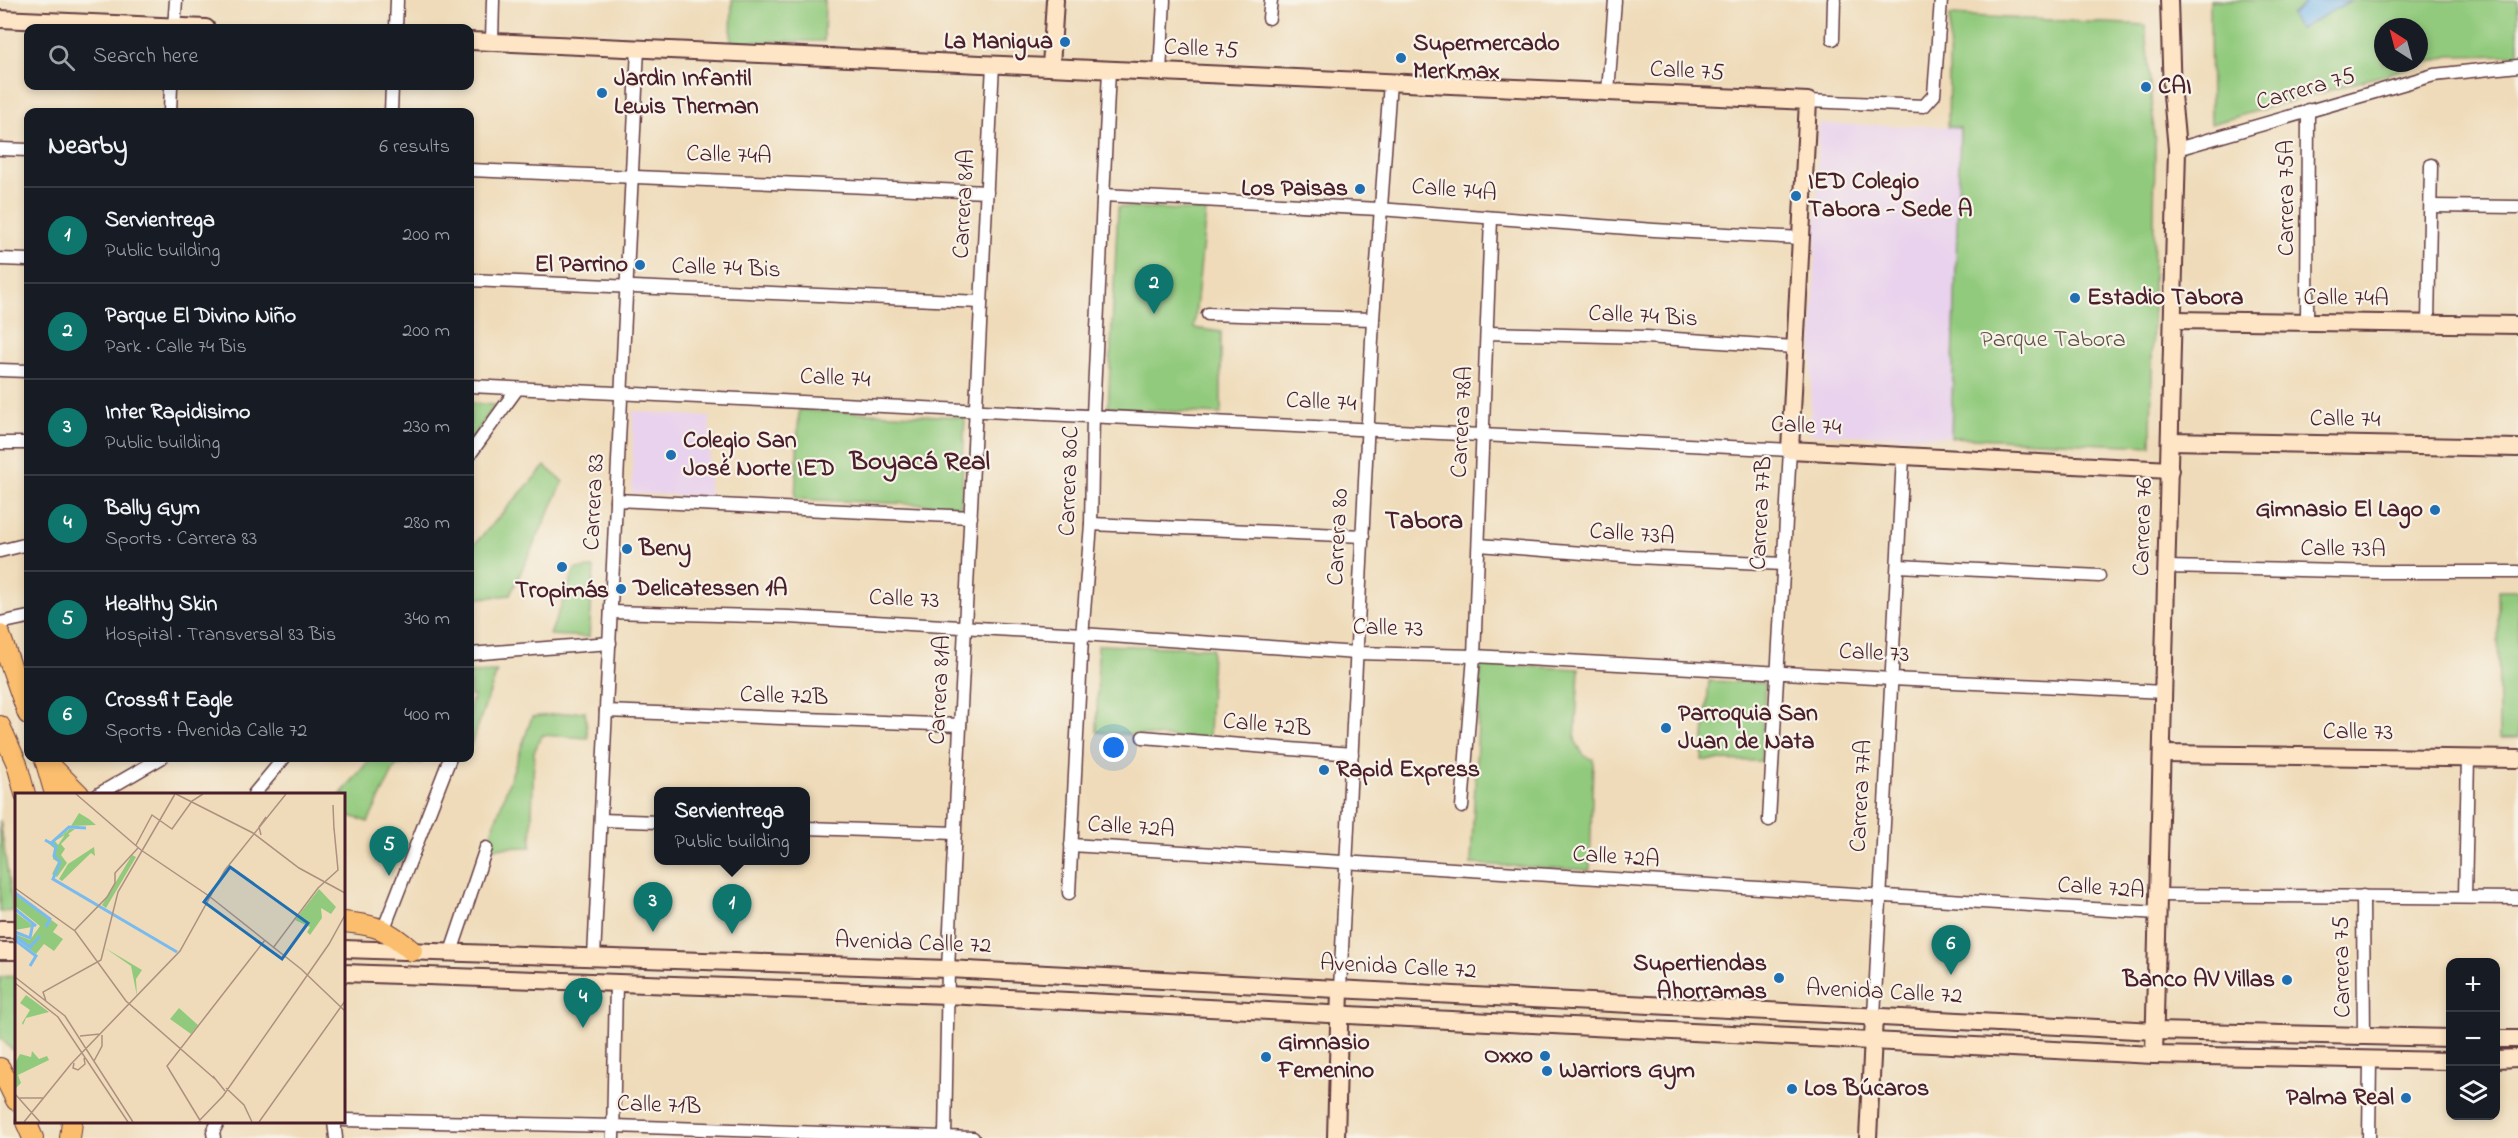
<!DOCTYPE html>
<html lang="en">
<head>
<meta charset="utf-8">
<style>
	:root { --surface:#171b24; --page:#20242c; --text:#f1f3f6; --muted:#9ea1a6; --line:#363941; --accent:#0f766e }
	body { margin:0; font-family:"Indie Flower",sans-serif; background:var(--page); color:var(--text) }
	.controls { position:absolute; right:18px; bottom:18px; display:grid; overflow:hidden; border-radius:12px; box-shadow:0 3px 9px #0003 }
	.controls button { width:54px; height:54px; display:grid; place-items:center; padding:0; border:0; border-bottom:2px solid var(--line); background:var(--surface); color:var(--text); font:30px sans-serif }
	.compass { position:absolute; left:2374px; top:18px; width:54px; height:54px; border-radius:50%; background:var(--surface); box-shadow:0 3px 9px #0003; rotate:324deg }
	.you { position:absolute; left:1114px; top:748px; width:21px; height:21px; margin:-15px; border:4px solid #fff; border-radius:50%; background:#1a73e8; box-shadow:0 0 0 9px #1a73e833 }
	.badge { display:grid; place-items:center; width:39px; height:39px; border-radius:50%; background:var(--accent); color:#fff; font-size:20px; font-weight:700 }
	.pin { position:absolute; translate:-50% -50px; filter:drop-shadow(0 2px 3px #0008) }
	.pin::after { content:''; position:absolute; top:32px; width:21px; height:18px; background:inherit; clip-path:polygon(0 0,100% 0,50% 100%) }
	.popup { position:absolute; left:654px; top:787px; width:156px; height:78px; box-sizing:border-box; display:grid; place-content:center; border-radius:12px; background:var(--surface); filter:drop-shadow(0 2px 4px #0005); font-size:20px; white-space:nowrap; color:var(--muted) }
	.popup b { font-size:22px; color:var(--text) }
	.popup::after { content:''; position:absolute; left:50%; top:100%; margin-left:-12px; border:12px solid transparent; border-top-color:var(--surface) }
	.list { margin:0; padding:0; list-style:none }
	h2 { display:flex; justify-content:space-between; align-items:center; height:78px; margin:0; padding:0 24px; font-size:26px }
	h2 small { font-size:20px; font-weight:400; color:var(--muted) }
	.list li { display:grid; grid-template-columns:39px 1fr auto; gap:18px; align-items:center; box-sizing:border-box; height:96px; padding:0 24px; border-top:2px solid var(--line) }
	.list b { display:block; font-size:22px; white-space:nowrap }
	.list p { margin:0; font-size:20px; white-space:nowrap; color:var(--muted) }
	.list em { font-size:20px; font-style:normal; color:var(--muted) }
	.icon { flex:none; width:33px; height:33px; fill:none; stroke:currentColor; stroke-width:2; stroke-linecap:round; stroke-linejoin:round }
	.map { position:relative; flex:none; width:2518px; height:1138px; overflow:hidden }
	.search { position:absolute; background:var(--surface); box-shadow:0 3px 9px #0003; left:24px; top:24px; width:450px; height:66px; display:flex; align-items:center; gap:15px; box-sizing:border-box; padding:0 21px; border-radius:12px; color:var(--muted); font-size:22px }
	.panel { position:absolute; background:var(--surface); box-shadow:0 3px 9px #0003; left:24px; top:108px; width:450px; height:654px; border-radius:12px }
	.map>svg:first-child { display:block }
	.built { fill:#e9d2ed }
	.green { fill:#92ca7d; stroke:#6e7454; stroke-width:1.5; fill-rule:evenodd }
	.water { fill:#7abbef; stroke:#626d8d; stroke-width:1.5 }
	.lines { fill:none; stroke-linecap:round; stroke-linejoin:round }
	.street-casing { stroke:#633b40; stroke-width:15 }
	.secondary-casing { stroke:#633b40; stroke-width:20 }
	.primary-casing { stroke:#633b40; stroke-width:22 }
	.street { stroke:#fff; stroke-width:12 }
	.secondary { stroke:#fde5c5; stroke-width:16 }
	.primary { stroke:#fbbe6e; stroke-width:20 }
	.poi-dot { fill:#1f6fb2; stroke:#f7f3e8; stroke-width:2 }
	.labels { text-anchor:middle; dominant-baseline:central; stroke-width:4.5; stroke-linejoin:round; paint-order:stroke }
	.poi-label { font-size:24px; font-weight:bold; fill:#4a1f2b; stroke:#f7f3e8; text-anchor:start }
	.street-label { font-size:24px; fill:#4a1f2b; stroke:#f7f3e8 }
	.park-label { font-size:24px; fill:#605244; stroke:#f7f3e8 }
	.neighbourhood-label { font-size:26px; font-weight:bold; fill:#4a1f2b; stroke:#f7f3e8 }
	.quarter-label { font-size:27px; font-weight:bold; fill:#4a1f2b; stroke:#f7f3e8 }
	.inset-river { fill:none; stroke:#7abbef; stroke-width:3 }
	.inset-road { fill:none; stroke:#ad9080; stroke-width:1.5 }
	.view { fill:#1f6fb2; fill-opacity:0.15; stroke:#1f6fb2; stroke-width:3 }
	.inset-edge { fill:none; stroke:#4a1f2b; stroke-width:3 }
</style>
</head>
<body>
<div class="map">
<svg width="2518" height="1138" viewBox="0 0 2518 1138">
	<rect width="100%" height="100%" fill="#f7f3e8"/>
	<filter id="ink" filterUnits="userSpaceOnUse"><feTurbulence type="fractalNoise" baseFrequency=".0167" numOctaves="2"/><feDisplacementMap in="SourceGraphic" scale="12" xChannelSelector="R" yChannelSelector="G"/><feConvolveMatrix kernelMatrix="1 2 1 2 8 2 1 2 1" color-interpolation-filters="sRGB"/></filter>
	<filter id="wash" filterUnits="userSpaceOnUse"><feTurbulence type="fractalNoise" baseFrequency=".008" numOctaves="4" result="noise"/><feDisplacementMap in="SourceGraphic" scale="24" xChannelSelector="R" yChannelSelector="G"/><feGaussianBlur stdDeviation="1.35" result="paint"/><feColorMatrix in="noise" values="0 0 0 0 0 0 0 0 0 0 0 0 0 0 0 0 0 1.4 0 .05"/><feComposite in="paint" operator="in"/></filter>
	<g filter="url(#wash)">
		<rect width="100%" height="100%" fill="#efdbb9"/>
		<g class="built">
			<path d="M1819 124 1961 127 1951 437 1810 434Z"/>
			<path d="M633 411 710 417 709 497 632 493Z"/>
		</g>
		<g class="green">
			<path d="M732 0H825L824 41 731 42Z"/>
			<path d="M2210 0H2518V55L2450 56 2211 124ZM2383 27H2419V63H2383Z"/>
			<path d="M1950 15 2145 25 2155 143 2151 446 1951 437 1960 128 1948 127Z"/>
			<path d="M1118 207 1206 211 1194 328 1221 332V414L1108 408Z"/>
			<path d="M470 403 495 405 470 441Z"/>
			<path d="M799 410 965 417 961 506 795 499Z"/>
			<path d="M545 466 563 482 510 595 470 599V549Z"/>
			<path d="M594 568 589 637 550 635 575 569Z"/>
			<path d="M2498 590H2518V738H2499Z"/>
			<path d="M1098 645 1212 648 1209 740 1097 732Z"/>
			<path d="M1481 664 1579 669 1575 740 1584 756 1593 759 1590 870 1471 864Z"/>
			<path d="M497 672 470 747V705L474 696H470V673Z"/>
			<path d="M1709 681 1765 683 1761 761 1702 760Z"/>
			<path d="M585 711 588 738 542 735 534 752 531 847 486 848 532 717Z"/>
			<path d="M371 758H424L422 763 396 765 368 822 344 814V794H341Z"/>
			<path d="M0 820 13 911 0 912Z"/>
			<path d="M16 976V1053L0 1038V977Z"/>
		</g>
		<path class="water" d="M2309 0H2351L2299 30 2291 15Z"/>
	</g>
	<g filter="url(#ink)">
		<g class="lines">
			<defs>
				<g id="street">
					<path d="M1269 18 1271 0"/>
					<path d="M174 28 176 0"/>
					<path d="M396 28 397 0"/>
					<path d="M1833 39 1834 0"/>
					<path d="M492 42 493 0"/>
					<path d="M1160 72 1164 0"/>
					<path d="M1608 92 1615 0"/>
					<path d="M1808 101 1924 106 1934 95 1941 0"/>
					<path d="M170 112 171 86"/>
					<path d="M391 112 392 86"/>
					<path d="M0 149 28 150"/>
					<path d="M2177 149 2434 75 2518 66"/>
					<path d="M470 170 987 192"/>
					<path d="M1103 195 1379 209 1654 230 1801 238"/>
					<path d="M2431 206 2518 207"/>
					<path d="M0 259 28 260"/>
					<path d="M470 280 981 302"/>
					<path d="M1208 314 1373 319"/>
					<path d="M2307 322 2308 110"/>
					<path d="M2428 324 2431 165"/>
					<path d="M1488 333 1646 337 1795 347"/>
					<path d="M0 370 28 371"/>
					<path d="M470 386 1790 450 1769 820"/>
					<path d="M0 443H28"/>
					<path d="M470 454 517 389"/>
					<path d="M616 500 971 517"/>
					<path d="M1091 524 1363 536"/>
					<path d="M1479 545 1636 557 1783 564"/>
					<path d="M0 551 28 544"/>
					<path d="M1898 566 2099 576"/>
					<path d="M2167 567 2381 572H2518"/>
					<path d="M611 612 789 617 1082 634 1357 653 1474 656 1892 679 2164 692"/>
					<path d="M0 623 28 617"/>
					<path d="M470 654 610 643"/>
					<path d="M606 711 960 725"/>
					<path d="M1143 737 1352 754"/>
					<path d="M99 794 161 758"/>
					<path d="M254 794 284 758"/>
					<path d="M1462 807 1474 656 1491 219"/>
					<path d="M601 820 658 822"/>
					<path d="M806 828 955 833"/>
					<path d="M1071 845 2158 913"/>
					<path d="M1069 893 1082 637 1091 524 1093 415 1109 70"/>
					<path d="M2158 895 2518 898"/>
					<path d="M2363 896 2364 1037"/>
					<path d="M2465 897 2468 758"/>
					<path d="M384 928 450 758"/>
					<path d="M451 952 486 848"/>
					<path d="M594 957 638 48"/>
					<path d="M1340 989 1373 319 1390 82"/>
					<path d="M1874 1017 1903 456"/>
					<path d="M344 1120 614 1126 973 1138"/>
					<path d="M334 1122 336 1138"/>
					<path d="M214 1138 213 1132 218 1122"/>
					<path d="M613 1138 616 983"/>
					<path d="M945 1138 948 969 993 64"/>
					<path d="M2369 1138 2370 1060"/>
				</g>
				<g id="secondary">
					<path d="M0 19 206 28"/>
					<path d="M470 41 1808 101 1790 450 2170 470"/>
					<path d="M1051 67 1055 0"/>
					<path d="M2174 320 2518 325"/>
					<path d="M2170 441 2518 448"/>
					<path d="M2162 754 2518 759"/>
					<path d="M0 929H16"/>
					<path d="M344 949 948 969 2155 1031 2450 1038"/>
					<path d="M0 951H16"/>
					<path d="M344 973 947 995 2154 1055 2450 1061"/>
					<path d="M2496 1039H2518"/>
					<path d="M2154 1055 2177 149 2172 95 2169 0"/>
					<path d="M2496 1059 2518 1058"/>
					<path d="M1336 1138 1340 989"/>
					<path d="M1868 1138 1874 1017"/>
				</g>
				<g id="primary">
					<path d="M0 635 28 714"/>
					<path d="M0 726 17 764 25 794"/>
					<path d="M45 760 79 794"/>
					<path d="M46 763 55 794"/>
					<path d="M344 922C377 925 387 929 412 951"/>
					<path d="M0 1068 16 1100"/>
					<path d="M26 1122 33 1138"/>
					<path d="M70 1138 72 1122"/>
				</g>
			</defs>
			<use href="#street" class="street-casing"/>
			<use href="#secondary" class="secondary-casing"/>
			<use href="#primary" class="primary-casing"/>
			<use href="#street" class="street"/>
			<use href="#secondary" class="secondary"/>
			<use href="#primary" class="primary"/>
		</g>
	</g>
	<g class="poi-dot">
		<circle cx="1065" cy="42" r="6"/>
		<circle cx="1401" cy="58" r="6"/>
		<circle cx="2146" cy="87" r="6"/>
		<circle cx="602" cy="93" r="6"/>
		<circle cx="1360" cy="189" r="6"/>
		<circle cx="1796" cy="196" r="6"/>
		<circle cx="640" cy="265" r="6"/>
		<circle cx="2075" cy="298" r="6"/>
		<circle cx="671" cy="455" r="6"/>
		<circle cx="2435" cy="510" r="6"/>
		<circle cx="627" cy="549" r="6"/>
		<circle cx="562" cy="567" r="6"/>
		<circle cx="621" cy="589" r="6"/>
		<circle cx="1666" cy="728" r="6"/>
		<circle cx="1324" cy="770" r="6"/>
		<circle cx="1779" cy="978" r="6"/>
		<circle cx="2287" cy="980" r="6"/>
		<circle cx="1545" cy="1056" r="6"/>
		<circle cx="1266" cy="1057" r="6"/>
		<circle cx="1547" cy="1071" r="6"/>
		<circle cx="1792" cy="1089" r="6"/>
		<circle cx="2406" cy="1098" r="6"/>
	</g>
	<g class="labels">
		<g class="poi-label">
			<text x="1053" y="42" text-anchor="end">La Manigua</text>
			<text x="1413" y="44">Supermercado<tspan x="1413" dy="28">MerKmax</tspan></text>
			<text x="614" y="79">Jardin Infantil<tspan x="614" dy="28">Lewis Therman</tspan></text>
			<text x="2158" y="87">CAI</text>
			<text x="1808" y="182">IED Colegio<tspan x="1808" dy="28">Tabora - Sede A</tspan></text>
			<text x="1348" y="189" text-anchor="end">Los Paisas</text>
			<text x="628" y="265" text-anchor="end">El Parrino</text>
			<text x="2087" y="298">Estadio Tabora</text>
			<text x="683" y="441">Colegio San<tspan x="683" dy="28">José Norte IED</tspan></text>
			<text x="2423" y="510" text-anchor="end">Gimnasio El Lago</text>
			<text x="639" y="549">Beny</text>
			<text x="633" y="589">Delicatessen 1A</text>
			<text x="562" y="591" text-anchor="middle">Tropimás</text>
			<text x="1678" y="714">Parroquia San<tspan x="1678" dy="28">Juan de Nata</tspan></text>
			<text x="1336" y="770">Rapid Express</text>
			<text x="1767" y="964" text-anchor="end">Supertiendas<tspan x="1767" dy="28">Ahorramas</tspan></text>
			<text x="2275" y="980" text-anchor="end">Banco AV Villas</text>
			<text x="1278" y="1043">Gimnasio<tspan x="1278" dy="28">Femenino</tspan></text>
			<text x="1533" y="1056" text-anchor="end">Oxxo</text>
			<text x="1559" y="1071">Warriors Gym</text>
			<text x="1804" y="1089">Los Búcaros</text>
			<text x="2394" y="1098" text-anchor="end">Palma Real</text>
		</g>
		<g class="street-label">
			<text transform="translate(1201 50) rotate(3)">Calle 75</text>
			<text transform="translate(1687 72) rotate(3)">Calle 75</text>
			<text transform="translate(2306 90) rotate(-16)">Carrera 75</text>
			<text transform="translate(729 156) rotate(2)">Calle 74A</text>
			<text transform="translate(1454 191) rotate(5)">Calle 74A</text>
			<text transform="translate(2287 198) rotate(-90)">Carrera 75A</text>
			<text transform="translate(965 204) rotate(-87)">Carrera 81A</text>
			<text transform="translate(726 269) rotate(2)">Calle 74 Bis</text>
			<text transform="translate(2346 299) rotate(1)">Calle 74A</text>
			<text transform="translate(1643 317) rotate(3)">Calle 74 Bis</text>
			<text transform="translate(835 379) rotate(3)">Calle 74</text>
			<text transform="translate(1321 403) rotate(3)">Calle 74</text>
			<text transform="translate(2345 420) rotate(1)">Calle 74</text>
			<text transform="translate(1463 422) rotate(-87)">Carrera 78A</text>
			<text transform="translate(1806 427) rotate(3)">Calle 74</text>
			<text transform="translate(1070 481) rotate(-88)">Carrera 80C</text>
			<text transform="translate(595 502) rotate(-87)">Carrera 83</text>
			<text transform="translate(1762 513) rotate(-87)">Carrera 77B</text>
			<text transform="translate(2144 527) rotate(-88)">Carrera 76</text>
			<text transform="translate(1632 535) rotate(4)">Calle 73A</text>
			<text transform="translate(1339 537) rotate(-87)">Carrera 80</text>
			<text transform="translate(2343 550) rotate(1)">Calle 73A</text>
			<text transform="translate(904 600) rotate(3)">Calle 73</text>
			<text transform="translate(1388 629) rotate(2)">Calle 73</text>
			<text transform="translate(1874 654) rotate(3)">Calle 73</text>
			<text transform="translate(941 690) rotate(-87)">Carrera 81A</text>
			<text transform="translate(784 697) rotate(2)">Calle 72B</text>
			<text transform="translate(1267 726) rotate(5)">Calle 72B</text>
			<text transform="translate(2358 733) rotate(1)">Calle 73</text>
			<text transform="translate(1862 796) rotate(-87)">Carrera 77A</text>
			<text transform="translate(1131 828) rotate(4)">Calle 72A</text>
			<text transform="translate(1616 858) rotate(4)">Calle 72A</text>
			<text transform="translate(2101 889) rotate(4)">Calle 72A</text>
			<text transform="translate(913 944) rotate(2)">Avenida Calle 72</text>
			<text transform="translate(2343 967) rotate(-91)">Carrera 75</text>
			<text transform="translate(1398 968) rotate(3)">Avenida Calle 72</text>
			<text transform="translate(1884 993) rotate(3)">Avenida Calle 72</text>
			<text transform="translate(659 1106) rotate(2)">Calle 71B</text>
		</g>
		<g class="park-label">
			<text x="2053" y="340">Parque Tabora</text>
		</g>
		<g class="neighbourhood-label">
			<text x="1424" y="522">Tabora</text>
		</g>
		<g class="quarter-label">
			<text x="920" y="462">Boyacá Real</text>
		</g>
	</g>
	<g transform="translate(15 793)">
		<rect width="330" height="330" fill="#efdbb9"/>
		<path d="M64 20 74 26 81 32 56 33ZM53 34H71H54L50 42 40 48 43 52 54 36H60L53 41 55 42 60 46 55 42 46 51 50 56 46 62 52 70 42 84 37 81 43 69 38 66 40 56 33 50 49 41ZM79 54 80 63 76 60 47 88 44 86 53 71ZM117 62 121 64 91 115 87 112ZM304 96 321 114 316 121 306 115 307 125 295 142 292 139 295 134 280 127ZM0 99 43 132 38 139 48 146 39 158 29 151 21 161 0 145V141L15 147 25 133 0 113ZM0 119 16 131 17 134 0 137ZM90 155 127 177 121 186 122 203 116 173ZM11 202 34 219 11 225 8 232 7 230 15 217 5 210ZM164 215 183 232 176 241 155 226ZM17 258 24 266 32 263 34 267 3 282 6 290 0 296V270L5 261 16 264Z" fill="#92ca7d"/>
		<path class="inset-river" d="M30 47 41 53 39 63 45 69 38 86 162 159M36 50 54 34 71 35M0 100 35 126 31 134M0 116 21 133M0 139 15 145 18 130M0 143 15 154 25 143M0 147 21 163 15 173"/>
		<path class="inset-road" d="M61 1 126 57 194 103 286 176 330 218M161 1 238 40 284 75 330 100M318 12 319 37M246 42 244 34 251 24M121 52 137 22 157 36 177 8 188 1M0 95 60 138 111 208 200 286M59 138 92 104 100 90V80L123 55M258 155 303 95 323 77 319 35M0 184 50 223 118 329M0 190 43 224 113 329M31 208 28 199 86 167 103 99 160 1M65 243 85 241M79 268 87 253V242M59 270 58 275 63 277 70 271 69 265M198 283 210 298M211 295 229 312 237 329M0 301 25 329M3 305H29M9 329 56 271 165 158 210 77 271 1M183 329 208 303 314 151 330 122M186 329 152 273 250 147M244 329 330 208"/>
		<path class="view" d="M215 74 293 130 267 166 189 109Z"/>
		<rect width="330" height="330" class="inset-edge"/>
	</g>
</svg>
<div class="controls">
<button>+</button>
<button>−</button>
<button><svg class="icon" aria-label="layers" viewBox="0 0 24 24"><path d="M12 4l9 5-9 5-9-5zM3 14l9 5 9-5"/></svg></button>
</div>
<svg class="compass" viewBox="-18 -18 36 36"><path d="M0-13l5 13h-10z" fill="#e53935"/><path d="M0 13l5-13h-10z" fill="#9ea1a6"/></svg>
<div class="you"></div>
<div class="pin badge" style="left:732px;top:934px">1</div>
<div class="popup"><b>Servientrega</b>Public building</div>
<div class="pin badge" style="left:1154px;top:314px">2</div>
<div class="pin badge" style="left:653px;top:932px">3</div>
<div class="pin badge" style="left:583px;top:1028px">4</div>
<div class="pin badge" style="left:389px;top:876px">5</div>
<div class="pin badge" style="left:1951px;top:975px">6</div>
<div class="search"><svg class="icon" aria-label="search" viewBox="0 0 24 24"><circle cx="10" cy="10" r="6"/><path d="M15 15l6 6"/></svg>Search here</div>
<section class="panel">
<h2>Nearby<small>6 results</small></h2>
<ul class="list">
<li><span class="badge">1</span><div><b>Servientrega</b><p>Public building</p></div><em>200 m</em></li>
<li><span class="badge">2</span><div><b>Parque El Divino Niño</b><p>Park · Calle 74 Bis</p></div><em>200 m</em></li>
<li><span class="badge">3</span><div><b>Inter Rapidisimo</b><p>Public building</p></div><em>230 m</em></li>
<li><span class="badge">4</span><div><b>Bally Gym</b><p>Sports · Carrera 83</p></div><em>280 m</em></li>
<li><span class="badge">5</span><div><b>Healthy Skin</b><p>Hospital · Transversal 83 Bis</p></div><em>340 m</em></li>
<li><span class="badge">6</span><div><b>Crossfit Eagle</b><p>Sports · Avenida Calle 72</p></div><em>400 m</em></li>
</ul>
</section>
</div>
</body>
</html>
